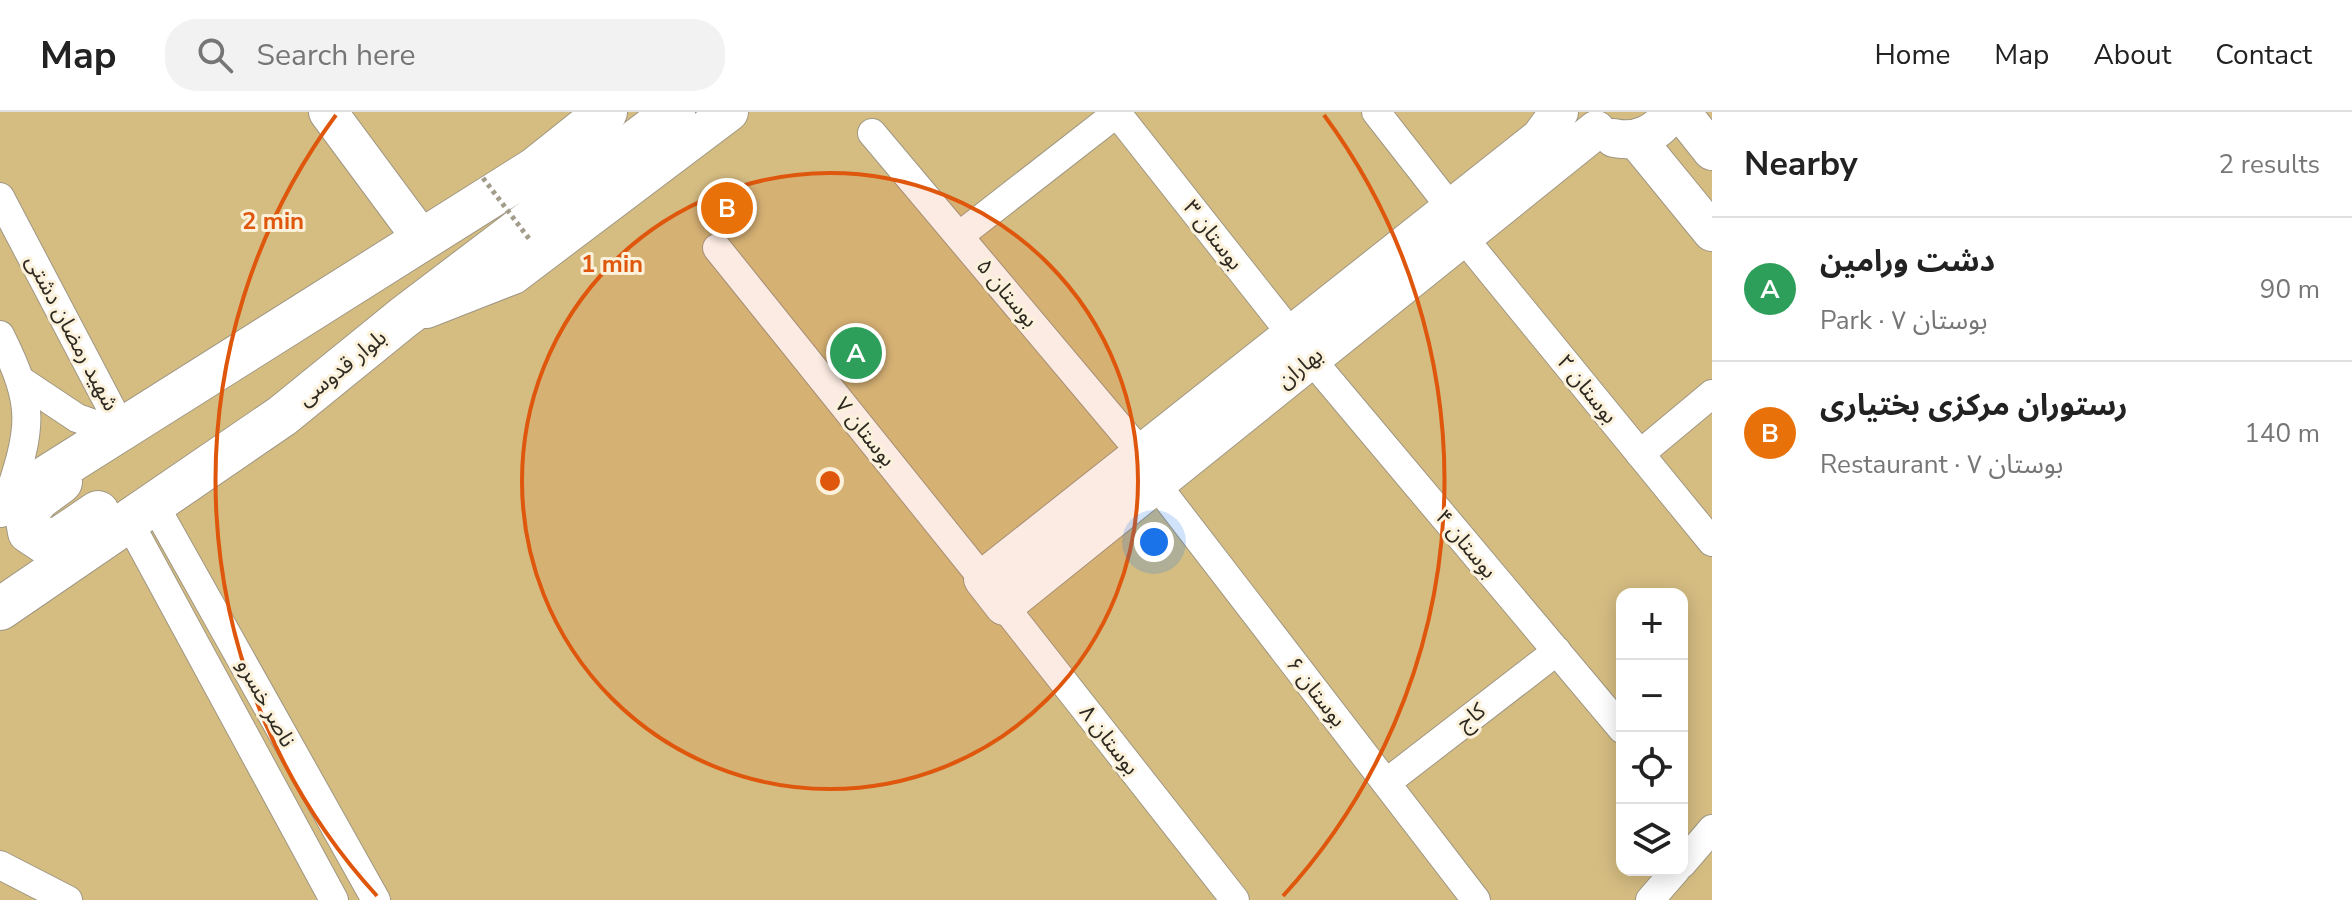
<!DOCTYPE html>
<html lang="en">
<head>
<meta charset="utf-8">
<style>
	:root { --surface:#fff; --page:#f2f2f2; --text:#222; --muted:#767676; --line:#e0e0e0; --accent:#db2777 }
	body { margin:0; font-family:"Nunito Sans","Noto Sans Arabic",sans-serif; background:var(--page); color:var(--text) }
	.controls { position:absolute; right:24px; bottom:24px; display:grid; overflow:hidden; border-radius:16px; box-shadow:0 4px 20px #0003 }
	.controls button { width:72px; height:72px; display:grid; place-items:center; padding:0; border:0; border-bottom:2px solid var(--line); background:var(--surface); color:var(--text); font:40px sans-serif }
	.you { position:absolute; left:1154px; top:430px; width:28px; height:28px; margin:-20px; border:6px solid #fff; border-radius:50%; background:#1a73e8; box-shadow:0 0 0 12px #1a73e833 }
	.badge { display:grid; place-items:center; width:52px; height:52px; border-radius:50%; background:var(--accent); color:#fff; font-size:26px; font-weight:700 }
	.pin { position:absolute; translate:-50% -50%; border:4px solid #fff; box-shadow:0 2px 8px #0006 }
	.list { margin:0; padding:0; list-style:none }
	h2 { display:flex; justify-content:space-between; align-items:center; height:104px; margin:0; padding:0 32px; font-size:34px }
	h2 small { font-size:26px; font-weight:400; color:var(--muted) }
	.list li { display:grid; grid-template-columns:52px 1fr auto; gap:24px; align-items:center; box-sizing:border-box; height:144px; padding:0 32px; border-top:2px solid var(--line) }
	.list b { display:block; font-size:30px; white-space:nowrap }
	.list p { margin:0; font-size:26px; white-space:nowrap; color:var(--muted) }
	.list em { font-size:26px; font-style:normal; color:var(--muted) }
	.icon { flex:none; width:44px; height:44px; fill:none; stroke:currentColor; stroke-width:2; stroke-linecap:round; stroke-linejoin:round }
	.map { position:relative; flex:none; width:1712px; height:788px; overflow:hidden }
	header { display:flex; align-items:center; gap:48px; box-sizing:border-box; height:112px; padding:0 40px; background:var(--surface); border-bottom:2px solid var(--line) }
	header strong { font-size:38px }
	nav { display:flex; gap:44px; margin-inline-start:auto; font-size:28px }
	.search { width:560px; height:72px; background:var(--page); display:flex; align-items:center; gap:20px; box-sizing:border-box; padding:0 28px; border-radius:32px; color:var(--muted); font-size:30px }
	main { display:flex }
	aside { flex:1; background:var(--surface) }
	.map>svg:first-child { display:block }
	.green { fill:#d5bd82; fill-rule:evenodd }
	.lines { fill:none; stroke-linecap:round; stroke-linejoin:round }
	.street-casing { stroke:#a09783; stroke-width:30 }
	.secondary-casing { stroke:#a09783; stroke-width:40 }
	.primary-casing { stroke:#a09783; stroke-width:44 }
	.street { stroke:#fff; stroke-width:28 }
	.secondary { stroke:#fff; stroke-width:38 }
	.primary { stroke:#fff; stroke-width:42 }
	.path-bridge { stroke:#a39c8b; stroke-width:5; stroke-dasharray:4 4; stroke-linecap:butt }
	.ring { fill:none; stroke:#df570d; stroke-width:4 }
	.labels { text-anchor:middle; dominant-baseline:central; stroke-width:6; stroke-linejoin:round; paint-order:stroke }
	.street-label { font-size:22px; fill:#2e2a22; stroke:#fcf2dc }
	.centre { fill:#df570d; stroke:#fcf2dc; stroke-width:4 }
	.ring-label { font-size:24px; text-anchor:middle; font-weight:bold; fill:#df570d; stroke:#fcf2dc; stroke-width:6; stroke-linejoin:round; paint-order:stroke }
</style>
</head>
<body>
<header>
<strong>Map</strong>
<div class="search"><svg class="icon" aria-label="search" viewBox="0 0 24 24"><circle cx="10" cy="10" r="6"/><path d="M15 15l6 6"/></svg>Search here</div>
<nav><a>Home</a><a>Map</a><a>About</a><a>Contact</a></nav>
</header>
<main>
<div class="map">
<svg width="1712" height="788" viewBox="0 0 1712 788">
	<rect width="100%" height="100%" fill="#eee5cf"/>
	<path class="green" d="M0 0H1712V788H0ZM1622 482H1682V758H1622Z"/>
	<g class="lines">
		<defs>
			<g id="street">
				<path d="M1116 0 1311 247 1622 617"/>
				<path d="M1376 0 1451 96"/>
				<path d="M872 21 1142 342"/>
				<path d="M0 85 121 315"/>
				<path d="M959 124 1117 1"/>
				<path d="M1462 124 1712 430"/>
				<path d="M717 136 983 467"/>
				<path d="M0 223C36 295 32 314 7 390"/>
				<path d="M23 270 77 306 114 319"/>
				<path d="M1640 342 1712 282"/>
				<path d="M1156 372 1476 788"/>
				<path d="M155 394 376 788"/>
				<path d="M129 410 334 788"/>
				<path d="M1004 494 1235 788"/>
				<path d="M1386 671 1557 539"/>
				<path d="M1682 752 1712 717"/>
				<path d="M0 753 68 788"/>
				<path d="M1650 788 1676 758"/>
			</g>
			<g id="secondary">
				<path d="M328 0 422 127"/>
				<path d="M1559 0 1540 26 983 467 1004 494 1596 18"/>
				<path d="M1681 0 1712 39"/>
				<path d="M1614 26C1637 31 1659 21 1671 0"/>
				<path d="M1636 27 1712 120"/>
				<path d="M426 197 513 163 729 0"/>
			</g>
			<g id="primary">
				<path d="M61 370 38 387 26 403 29 420 44 430 61 425 98 400"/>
				<path d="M0 394 536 56 606 0"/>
				<path d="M0 497 282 304 404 205 674 0"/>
			</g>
		</defs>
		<use href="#street" class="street-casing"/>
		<use href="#secondary" class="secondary-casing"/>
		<use href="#primary" class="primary-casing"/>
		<use href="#street" class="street"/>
		<use href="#secondary" class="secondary"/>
		<use href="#primary" class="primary"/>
		<path class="path-bridge" d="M483 66 530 128"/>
	</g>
	<circle cx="830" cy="369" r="308" fill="#df570d" fill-opacity=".12"/>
	<g class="ring">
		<circle cx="830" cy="369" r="308"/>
		<path d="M377 784A615 615 0 0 1 336 3M1324 3A615 615 0 0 1 1283 784"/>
	</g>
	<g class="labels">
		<g class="street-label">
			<text transform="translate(1213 123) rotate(52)">بوستان ۳</text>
			<text transform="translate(1007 181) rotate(50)">بوستان ۵</text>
			<text transform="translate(72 221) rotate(62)">شهید رمضان دشتی</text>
			<text transform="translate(342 256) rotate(-39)">بلوار قدوسی</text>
			<text transform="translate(1300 256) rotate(-39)">بهاران</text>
			<text transform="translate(1587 277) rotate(51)">بوستان ۲</text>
			<text transform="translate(865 320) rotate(51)">بوستان ۷</text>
			<text transform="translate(1466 432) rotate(50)">بوستان ۴</text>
			<text transform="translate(1316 580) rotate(52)">بوستان ۶</text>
			<text transform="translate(266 591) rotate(61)">ناصر خسرو</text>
			<text transform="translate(1471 605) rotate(-38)">کاج</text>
			<text transform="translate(1109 628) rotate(52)">بوستان ۸</text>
		</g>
	</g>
	<circle cx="830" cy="369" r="12" class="centre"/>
	<g class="ring-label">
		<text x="273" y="117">2 min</text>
		<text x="612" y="160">1 min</text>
	</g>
</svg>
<div class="controls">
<button>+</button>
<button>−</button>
<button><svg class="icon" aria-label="locate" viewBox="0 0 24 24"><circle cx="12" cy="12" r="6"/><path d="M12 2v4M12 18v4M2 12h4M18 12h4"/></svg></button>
<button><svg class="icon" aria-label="layers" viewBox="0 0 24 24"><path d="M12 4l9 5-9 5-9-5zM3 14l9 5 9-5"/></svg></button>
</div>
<div class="you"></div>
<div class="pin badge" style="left:856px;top:241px;background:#2e9e5b">A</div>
<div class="pin badge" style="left:727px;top:96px;background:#e8710a">B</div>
</div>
<aside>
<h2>Nearby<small>2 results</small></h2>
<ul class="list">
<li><span class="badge" style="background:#2e9e5b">A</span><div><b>دشت ورامین</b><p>Park · بوستان ۷</p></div><em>90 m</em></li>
<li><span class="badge" style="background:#e8710a">B</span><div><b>رستوران مرکزی بختیاری</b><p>Restaurant · بوستان ۷</p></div><em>140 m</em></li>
</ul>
</aside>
</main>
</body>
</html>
